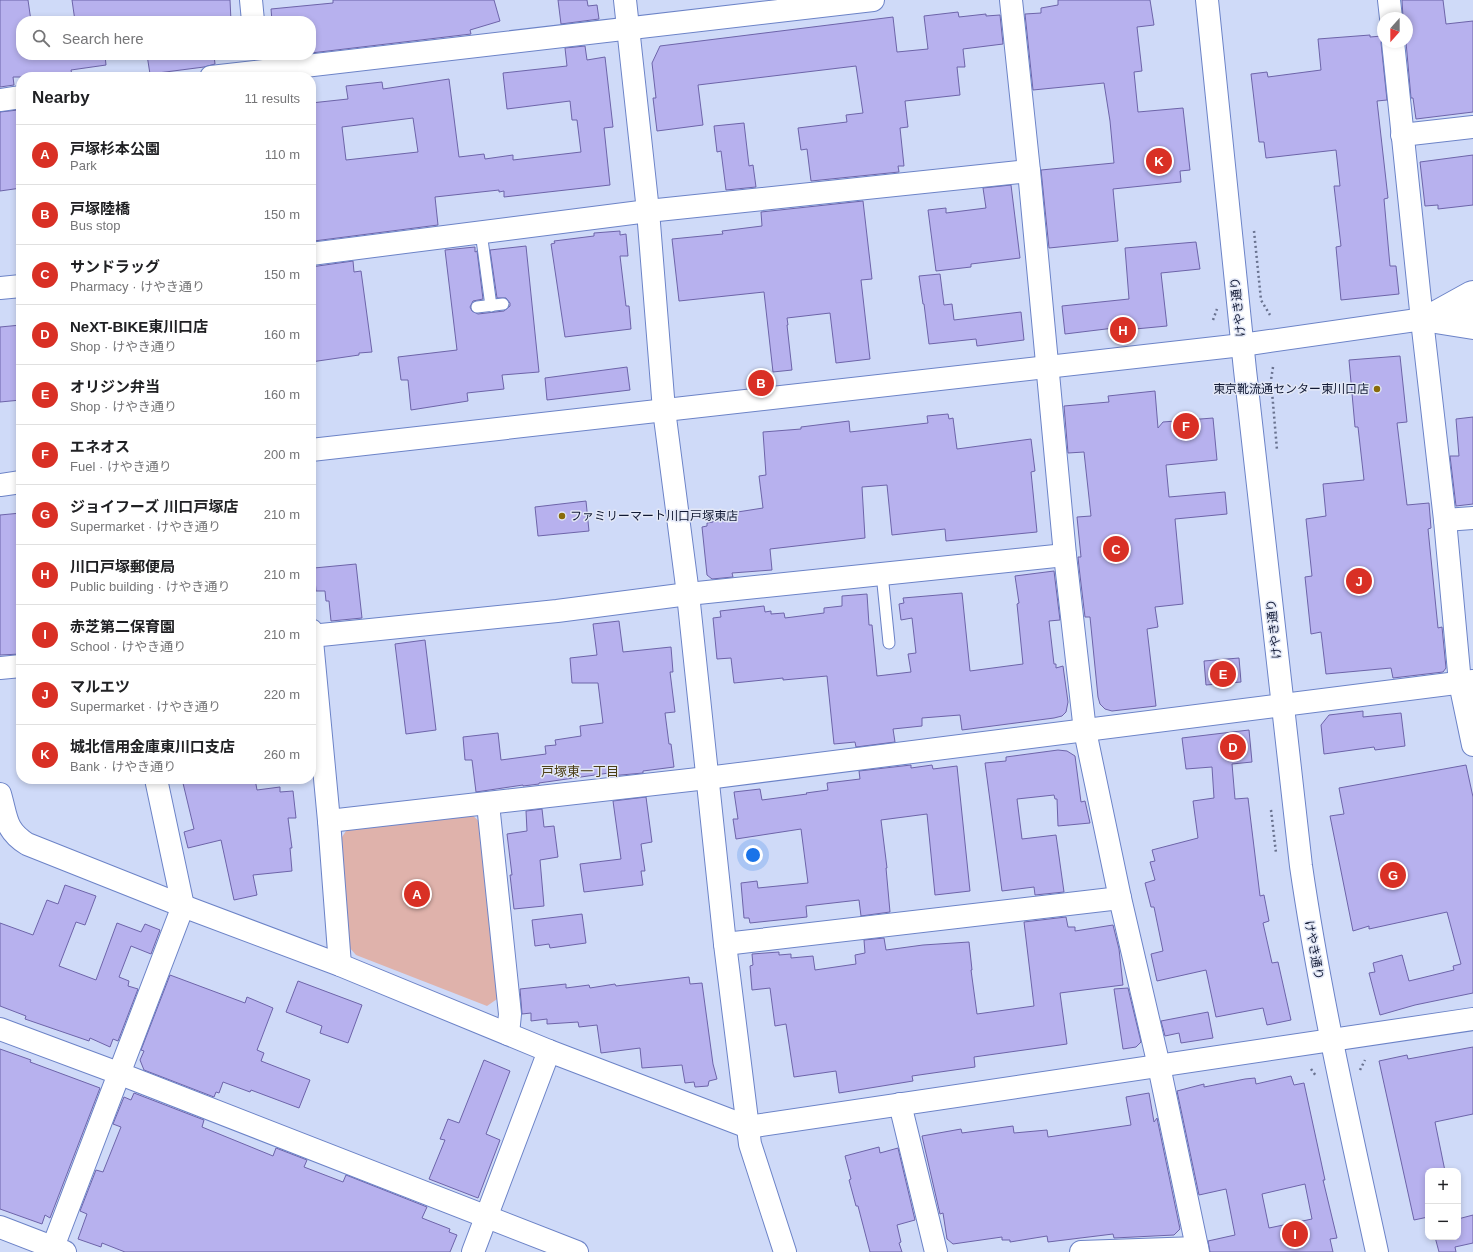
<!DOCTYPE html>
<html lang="en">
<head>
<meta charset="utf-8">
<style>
	:root { --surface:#fff; --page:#f6f6f6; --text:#202124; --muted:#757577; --line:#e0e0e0; --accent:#d93025 }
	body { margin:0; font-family:Helvetica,"Noto Sans JP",sans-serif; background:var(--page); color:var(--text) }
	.controls { position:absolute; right:12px; bottom:12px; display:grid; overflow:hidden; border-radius:8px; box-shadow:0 2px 6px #0003 }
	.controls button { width:36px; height:36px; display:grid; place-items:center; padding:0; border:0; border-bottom:1px solid var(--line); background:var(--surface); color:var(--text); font:20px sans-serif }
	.compass { position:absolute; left:1377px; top:12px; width:36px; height:36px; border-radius:50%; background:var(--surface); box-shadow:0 2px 6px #0003; rotate:201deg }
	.you { position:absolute; left:753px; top:855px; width:14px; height:14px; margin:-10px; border:3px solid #fff; border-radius:50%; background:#1a73e8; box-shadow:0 0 0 6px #1a73e833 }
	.badge { display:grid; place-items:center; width:26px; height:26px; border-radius:50%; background:var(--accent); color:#fff; font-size:13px; font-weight:700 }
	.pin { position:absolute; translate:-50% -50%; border:2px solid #fff; box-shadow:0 1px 4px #0006 }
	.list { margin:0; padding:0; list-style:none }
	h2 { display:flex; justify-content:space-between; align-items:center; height:52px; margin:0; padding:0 16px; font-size:17px }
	h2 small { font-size:13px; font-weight:400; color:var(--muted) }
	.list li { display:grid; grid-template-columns:26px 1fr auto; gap:12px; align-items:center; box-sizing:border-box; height:60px; padding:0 16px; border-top:1px solid var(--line) }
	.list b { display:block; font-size:15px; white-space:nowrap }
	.list p { margin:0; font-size:13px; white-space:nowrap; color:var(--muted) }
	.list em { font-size:13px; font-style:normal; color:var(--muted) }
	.icon { flex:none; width:22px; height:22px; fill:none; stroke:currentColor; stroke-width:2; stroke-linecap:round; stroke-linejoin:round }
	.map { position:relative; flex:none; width:1473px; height:1252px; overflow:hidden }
	.search { position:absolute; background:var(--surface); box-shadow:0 2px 6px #0003; left:16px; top:16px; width:300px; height:44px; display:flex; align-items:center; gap:10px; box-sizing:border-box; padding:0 14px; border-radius:16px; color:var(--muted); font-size:15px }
	.panel { position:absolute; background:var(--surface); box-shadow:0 2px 6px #0003; left:16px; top:72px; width:300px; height:712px; border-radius:16px }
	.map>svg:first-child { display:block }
	.green { fill:#dfb2ab }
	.building { fill:#b7b1ee; stroke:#6d64a9; fill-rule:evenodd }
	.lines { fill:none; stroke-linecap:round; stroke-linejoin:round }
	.service-casing { stroke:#6c83c7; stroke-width:13 }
	.minor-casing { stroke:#6c83c7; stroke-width:24 }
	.tertiary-casing { stroke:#6c83c7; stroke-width:24 }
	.path { stroke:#69728f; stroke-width:2.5; stroke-dasharray:2 3; stroke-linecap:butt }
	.service { stroke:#fff; stroke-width:11 }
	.minor { stroke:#fff; stroke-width:22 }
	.tertiary { stroke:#fff; stroke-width:22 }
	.poi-dot { fill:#896b0b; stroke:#e2e7f6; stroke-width:1.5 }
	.labels { text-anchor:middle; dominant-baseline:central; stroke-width:3; stroke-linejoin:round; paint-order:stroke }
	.street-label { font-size:12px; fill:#111934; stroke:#e2e7f6 }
	.poi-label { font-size:12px; fill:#111934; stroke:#e2e7f6; text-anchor:end }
	.neighbourhood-label { font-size:13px; fill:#4c3e16; stroke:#e2e7f6 }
</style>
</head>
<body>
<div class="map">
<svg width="1473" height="1252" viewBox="0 0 1473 1252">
	<rect width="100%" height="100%" fill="#cfdaf8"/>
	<path class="green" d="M470 813 482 824 500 997 487 1006 356 955 349 947 340 840 348 828Z"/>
	<g class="building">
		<path d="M0 0H28L31 21H21V55H105L106 65 71 70 72 75 54 77H13L14 85 0 87Z"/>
		<path d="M72 0H230L231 21H75Z"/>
		<path d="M333 0H494L500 21 470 30 471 34 311 53V21H272L271 9 333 3Z"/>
		<path d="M558 0H587L588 6 597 5 599 19 561 24Z"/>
		<path d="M1058 0H1150L1154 25 1137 27 1142 71 1134 72 1138 112 1183 108 1190 170 1180 171 1181 182 1113 189 1118 241 1049 248 1041 170 1114 163 1110 121 1104 83 1033 90 1025 14 1041 13V8L1058 5Z"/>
		<path d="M1402 0H1443L1446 24 1473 21V112L1416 119 1413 98H1411L1406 42H1407V18H1403Z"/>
		<path d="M958 12 959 17 986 14V16L1000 15 1003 44 963 49 965 67H957L960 95 905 101 908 127 900 128 904 166H898L899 172 811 181 807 149 801 150 798 128 847 122 846 115 863 113 856 66 698 85 703 125 657 131 653 98H656L652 63 660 46 893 17 897 52 928 49 924 16Z"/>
		<path d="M1370 35V37L1382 36 1381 43 1387 100 1377 101 1388 198 1384 199 1390 266H1396L1399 294 1341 300 1336 247 1341 246 1334 186H1340L1336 150 1266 158 1264 142H1259L1251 74 1267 72 1268 77 1321 70 1318 39Z"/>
		<path d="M585 46 587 60 605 57 613 127 604 128 610 185 504 197V191L499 192V190L435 197 438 225 314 241 311 216V139L315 138 311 103 348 99 346 86 382 82 383 89 449 79 459 157 484 154 485 159 513 155V160L581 152 577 120H572L570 101 507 109 503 73 567 66 565 48ZM413 118 418 152 346 160 342 127Z"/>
		<path d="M147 55H214L215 64 204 67 150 74Z"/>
		<path d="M18 110V114L21 113V188L0 191V112Z"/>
		<path d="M744 123 749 166 753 165 756 187 726 190 721 151 717 152 714 126Z"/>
		<path d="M1473 155V205L1438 209V205L1425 206 1420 162Z"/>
		<path d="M1011 185 1020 258 971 264V267L936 271 928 210 946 208V213L986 208 983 188Z"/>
		<path d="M863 201 872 279 861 280 870 359 836 363 830 313 787 318 788 325H787L792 370 773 372 764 292 679 301 672 239 723 234 722 231 762 226 761 212Z"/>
		<path d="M620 231V235L626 234 628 256H620L626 306H629L631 329 565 337 551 244 555 243 554 241 594 236V233Z"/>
		<path d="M1196 242 1200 269 1161 273 1167 326 1114 331V328L1065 334 1062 306 1129 299 1125 248Z"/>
		<path d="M526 246 539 372 502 375 504 389 467 393 468 401 411 410 408 380H401L398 357 457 350 445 250 475 247V252L477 251 483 299 473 301 470 307 472 311 478 314 504 311 510 306V303L506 298H497L490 250Z"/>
		<path d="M353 261 354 272 361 271 372 352 359 353V355L311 362V267Z"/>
		<path d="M940 274 944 305 952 304 954 320 1021 312 1024 340 977 346 976 339 929 344 924 304H923L919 276Z"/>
		<path d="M21 325V400L0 402V327Z"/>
		<path d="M1400 356 1407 422 1397 423 1407 505 1429 503 1431 528 1428 529 1438 628 1442 627 1446 668 1443 672 1393 678 1391 668 1326 674 1321 632 1311 634 1305 577 1312 576 1306 519 1326 516 1323 484 1364 480 1358 427H1355L1349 360Z"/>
		<path d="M627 367 630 390 547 400 545 378Z"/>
		<path d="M1155 391 1158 428 1163 422 1213 418 1217 460 1166 465 1169 497 1225 492 1227 514 1175 519 1183 604 1155 607 1158 627 1147 629 1156 706 1112 711 1105 709 1100 704 1098 697 1090 617H1085L1079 567 1078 557H1081L1077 517 1091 516 1084 452 1068 453 1064 406 1109 402 1108 396Z"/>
		<path d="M948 414 949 419 953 418 957 449 1031 439 1035 471 1031 472 1037 532 946 541 945 529 892 535 887 485 862 487 865 538 770 549 772 570 732 573 733 577 712 579 707 575 702 527 707 526V523L713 522 712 516 763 508 759 476 766 475 763 432 801 429V427L849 421 850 432 928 423 927 416Z"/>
		<path d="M1473 417V504L1456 506 1450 456H1459L1456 419Z"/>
		<path d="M586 501 589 531 538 536 535 507Z"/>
		<path d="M21 513V654L0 655V515Z"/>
		<path d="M356 564 362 618 331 621 329 601H326L325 591H316L314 568Z"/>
		<path d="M1054 571 1060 620 1049 621 1054 664H1056V668L1063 666 1068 702 1066 712 1062 716 1054 718 962 730 960 715 922 718V726L893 729 895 742 856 747 855 742 834 744 827 676 783 680V678L734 683 731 658 717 659 713 618 721 617 720 611 764 606 765 612 771 611V614L784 613 785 618 824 613V608L842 606V596L867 594 869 625H872L877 676 911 672 908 654 916 653 912 618 901 620 899 604 904 603 903 598 962 593 970 671 1023 664 1017 604 1019 603 1015 576Z"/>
		<path d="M619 621 623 652 671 647 673 672H670L675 712 665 713 669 744H671L674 767 643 771V773L610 776 609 773 539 783V784L523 786V785L476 792 472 760H465L463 737 498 733 501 760 546 754 545 746 556 745 555 740 581 736 580 726 603 723 598 683H572L570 658 597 655 593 624Z"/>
		<path d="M425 640 436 730 406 734 395 644Z"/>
		<path d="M1239 658 1241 682 1206 685 1204 661Z"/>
		<path d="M1363 711V717L1401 713 1405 746 1375 750 1374 747 1324 754 1321 725 1329 715Z"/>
		<path d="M1249 730 1252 762 1232 764 1235 799 1248 798 1260 896 1264 895 1269 921 1263 923 1272 963 1278 962 1291 1020 1267 1025 1263 1008 1216 1017 1206 970 1157 981 1151 954 1163 951 1154 907H1151L1145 883 1155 880 1150 862 1155 861 1152 850 1198 838 1193 801 1214 798 1212 767 1186 769 1182 738Z"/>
		<path d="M1058 750 1067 751 1075 756 1081 802 1085 801 1090 823 1058 826 1057 799H1055L1054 795 1017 799 1022 839 1056 835 1064 892 1035 895 1034 887 1002 891 985 763 1006 761V757Z"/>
		<path d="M911 765V768L932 765 933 769 957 766 970 891 935 895 927 814 881 820 887 868H886L890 912 861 916 859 900 806 906 807 917 750 923 749 918H744L741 883 757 881 758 888 808 883 801 829 736 839 733 819H738L734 792 760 789 762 800 807 794 806 793 828 790 827 783 860 779 859 771Z"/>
		<path d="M1466 765 1473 797V993L1415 1005 1380 1015 1369 973 1375 972 1373 963 1402 955 1409 981 1454 970 1453 966 1461 964 1447 912 1369 929V926L1353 931 1330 816 1344 814 1339 788Z"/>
		<path d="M182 779H255L257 790 280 787V792L293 791 296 818H288L292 848H290L292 871 253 875 257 895 234 900 221 840 188 848 184 832 194 829Z"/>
		<path d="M646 797 652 842 641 844 645 871H641L643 885 584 892 580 864 621 859 613 801Z"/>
		<path d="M542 809 544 827 554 826 558 857 540 860 544 906 514 909 510 875H512L507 834 527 831 526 811Z"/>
		<path d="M65 885 96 896 85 925 76 922 59 966 96 980 117 923 141 932 145 924 160 930 151 954 131 946 119 977 129 981 128 986 138 989 118 1041 113 1039 110 1047 90 1038 89 1041 25 1019 26 1016 0 1006V923L33 935 47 900 58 904Z"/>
		<path d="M582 914 586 943 550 948 549 944 535 946 532 920Z"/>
		<path d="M1066 917 1068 927H1075V931L1113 925 1119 949 1123 985 1060 993 1067 1044 974 1057 975 1067 912 1076 913 1081 839 1093 836 1071 794 1077 786 1024 775 1026 770 988 752 990 750 966 753 965 752 954 779 952V955L791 954V958L813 956 815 970 856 964 855 955 865 953 864 940 884 938 886 950 923 945 969 942 972 970H971L977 1014 1034 1006 1024 922Z"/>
		<path d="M170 975 245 1003 247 997 273 1008 257 1050 264 1053 261 1061 310 1080 299 1108 251 1090 250 1092 223 1082 219 1093 216 1092 214 1097 144 1070 140 1060 144 1051 141 1050Z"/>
		<path d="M689 977 690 984 702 983 713 1064 717 1079 709 1081 708 1086 695 1087 694 1082 685 1083 682 1065 642 1068 640 1048 601 1053 597 1025 579 1027 578 1022 547 1024V1019L531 1021V1013L522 1014 520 989 566 984V988L589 985 590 988 615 984 616 986Z"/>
		<path d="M298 981 362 1005 348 1043 320 1033 322 1026 286 1012Z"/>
		<path d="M1128 988 1141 1042 1136 1047 1123 1049 1114 989Z"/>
		<path d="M1208 1012 1213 1038 1181 1043 1179 1033 1165 1036 1161 1021Z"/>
		<path d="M1473 1047V1114L1435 1122 1445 1171H1428V1217L1414 1220 1379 1061 1407 1055 1408 1059Z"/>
		<path d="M0 1049 31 1060 30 1062 100 1088 50 1218 45 1215 42 1224 0 1209Z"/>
		<path d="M484 1060 510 1071 486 1134 500 1140 478 1198 429 1179 445 1140 440 1139 448 1119 459 1123Z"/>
		<path d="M1291 1076 1294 1085 1304 1083 1325 1180H1323L1337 1238 1330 1239 1333 1252H1210L1208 1241 1235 1235 1226 1189 1199 1195 1177 1091 1204 1084V1087L1245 1079 1255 1078 1256 1084ZM1305 1184 1312 1219 1269 1228 1262 1194Z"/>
		<path d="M134 1093 204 1120 202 1127 273 1156 276 1148 307 1160 304 1167 343 1182 346 1175 427 1207 422 1218 450 1229 449 1232 457 1235 450 1252H125L102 1243 101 1247 78 1239 87 1214 80 1211 96 1170 103 1172 121 1127 113 1124 124 1097 131 1100Z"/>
		<path d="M1149 1093 1154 1122 1157 1118 1180 1229 1174 1235 1114 1238 1113 1234 1048 1242 1047 1236 1010 1242V1240H1002V1237L953 1244 947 1239 943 1213 940 1214 922 1136 961 1129 962 1133 1013 1126 1014 1133 1047 1130 1048 1137 1131 1125 1126 1097Z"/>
		<path d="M879 1147 880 1153 898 1148 915 1220 897 1225 901 1242 899 1243 902 1252H870L858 1206H856L849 1180 851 1179 845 1156Z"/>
		<path d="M1473 1215V1243L1455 1247 1456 1252H1439L1435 1237H1458V1219Z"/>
	</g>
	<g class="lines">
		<defs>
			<g id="service">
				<path d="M481 232 491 306"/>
				<path d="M477 307 503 304"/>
				<path d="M882 574 889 643"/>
			</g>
			<g id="minor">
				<path d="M251 0 253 21"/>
				<path d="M625 0 648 211 664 410 688 594 725 944 750 1144 785 1252"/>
				<path d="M1011 0 1029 171 1065 555 1085 731 1120 898 1159 1066 1198 1252"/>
				<path d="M1389 0 1391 18"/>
				<path d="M1393 42 1422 320 1445 520 1460 683 1473 745"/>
				<path d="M211 77 873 0"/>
				<path d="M0 100 21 97"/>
				<path d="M1402 135 1473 127"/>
				<path d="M311 254 648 211 1029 171"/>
				<path d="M0 288 21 286"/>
				<path d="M1423 319 1470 293 1473 292"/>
				<path d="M1429 321 1473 328"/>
				<path d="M1445 520 1473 518"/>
				<path d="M311 630 329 821 340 965"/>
				<path d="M311 636 557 611 688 594 1065 555"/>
				<path d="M0 668 21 666"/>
				<path d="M488 804 510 1014 508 1034"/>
				<path d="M329 821 707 778 1473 681"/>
				<path d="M725 944 1120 898"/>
				<path d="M0 1029 118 1073 577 1252"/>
				<path d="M900 1104 936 1252"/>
				<path d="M0 1227 65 1252"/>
				<path d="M53 1247 183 906 156 779"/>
				<path d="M473 1252 549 1051"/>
				<path d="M1081 1252 1197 1248"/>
			</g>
			<g id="tertiary">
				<path d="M1207 0 1245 370 1301 866C1320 996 1349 1124 1377 1252"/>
				<path d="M311 450 1242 345 1473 312"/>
				<path d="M0 485 21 482"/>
				<path d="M0 794C7 818 5 830 27 844L183 906 340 965 549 1051 748 1127 1473 1019"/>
			</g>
		</defs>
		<use href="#service" class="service-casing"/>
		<use href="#minor" class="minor-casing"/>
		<use href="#tertiary" class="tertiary-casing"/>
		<g class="path">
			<path d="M1254 231 1261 300 1270 315"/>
			<path d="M1213 320 1217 309"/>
			<path d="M1273 367 1271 380 1277 450"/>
			<path d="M1271 810 1276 853"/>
			<path d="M1311 1069 1316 1076"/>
			<path d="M1360 1070 1365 1060"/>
		</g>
		<use href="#service" class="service"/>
		<use href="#minor" class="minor"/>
		<use href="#tertiary" class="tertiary"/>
	</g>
	<g class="poi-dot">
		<circle cx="1377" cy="389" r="4"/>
		<circle cx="562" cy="516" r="4"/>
	</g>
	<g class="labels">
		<g class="street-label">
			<text transform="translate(1238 307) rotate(-96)">けやき通り</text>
			<text transform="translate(1274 629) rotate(-96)">けやき通り</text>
			<text transform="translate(1314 950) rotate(80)">けやき通り</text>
		</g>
		<g class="poi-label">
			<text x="1369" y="389">東京靴流通センター東川口店</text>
			<text x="570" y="516" text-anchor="start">ファミリーマート川口戸塚東店</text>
		</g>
		<g class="neighbourhood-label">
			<text x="580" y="771">戸塚東一丁目</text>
		</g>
	</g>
</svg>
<div class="controls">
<button>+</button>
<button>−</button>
</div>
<svg class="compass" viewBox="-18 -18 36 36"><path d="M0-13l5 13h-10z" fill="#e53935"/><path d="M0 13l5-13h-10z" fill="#757577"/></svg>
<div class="you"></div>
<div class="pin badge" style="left:417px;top:894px">A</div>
<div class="pin badge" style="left:761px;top:383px">B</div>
<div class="pin badge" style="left:1116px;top:549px">C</div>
<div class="pin badge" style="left:1233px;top:747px">D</div>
<div class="pin badge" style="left:1223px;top:674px">E</div>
<div class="pin badge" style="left:1186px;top:426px">F</div>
<div class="pin badge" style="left:1393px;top:875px">G</div>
<div class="pin badge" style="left:1123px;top:330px">H</div>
<div class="pin badge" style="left:1295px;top:1234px">I</div>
<div class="pin badge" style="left:1359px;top:581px">J</div>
<div class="pin badge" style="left:1159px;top:161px">K</div>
<div class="search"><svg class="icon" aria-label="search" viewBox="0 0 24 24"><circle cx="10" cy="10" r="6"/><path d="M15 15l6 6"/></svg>Search here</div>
<section class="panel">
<h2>Nearby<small>11 results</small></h2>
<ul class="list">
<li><span class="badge">A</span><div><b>戸塚杉本公園</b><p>Park</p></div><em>110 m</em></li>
<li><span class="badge">B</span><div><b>戸塚陸橋</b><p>Bus stop</p></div><em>150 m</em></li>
<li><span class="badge">C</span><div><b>サンドラッグ</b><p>Pharmacy · けやき通り</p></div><em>150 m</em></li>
<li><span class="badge">D</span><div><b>NeXT-BIKE東川口店</b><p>Shop · けやき通り</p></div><em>160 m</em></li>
<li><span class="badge">E</span><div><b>オリジン弁当</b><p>Shop · けやき通り</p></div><em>160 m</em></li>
<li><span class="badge">F</span><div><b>エネオス</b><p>Fuel · けやき通り</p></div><em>200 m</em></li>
<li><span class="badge">G</span><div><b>ジョイフーズ 川口戸塚店</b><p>Supermarket · けやき通り</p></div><em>210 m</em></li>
<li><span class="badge">H</span><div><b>川口戸塚郵便局</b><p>Public building · けやき通り</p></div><em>210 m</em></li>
<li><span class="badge">I</span><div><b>赤芝第二保育園</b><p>School · けやき通り</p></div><em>210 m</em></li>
<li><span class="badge">J</span><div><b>マルエツ</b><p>Supermarket · けやき通り</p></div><em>220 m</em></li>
<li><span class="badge">K</span><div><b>城北信用金庫東川口支店</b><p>Bank · けやき通り</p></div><em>260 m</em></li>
</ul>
</section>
</div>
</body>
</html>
